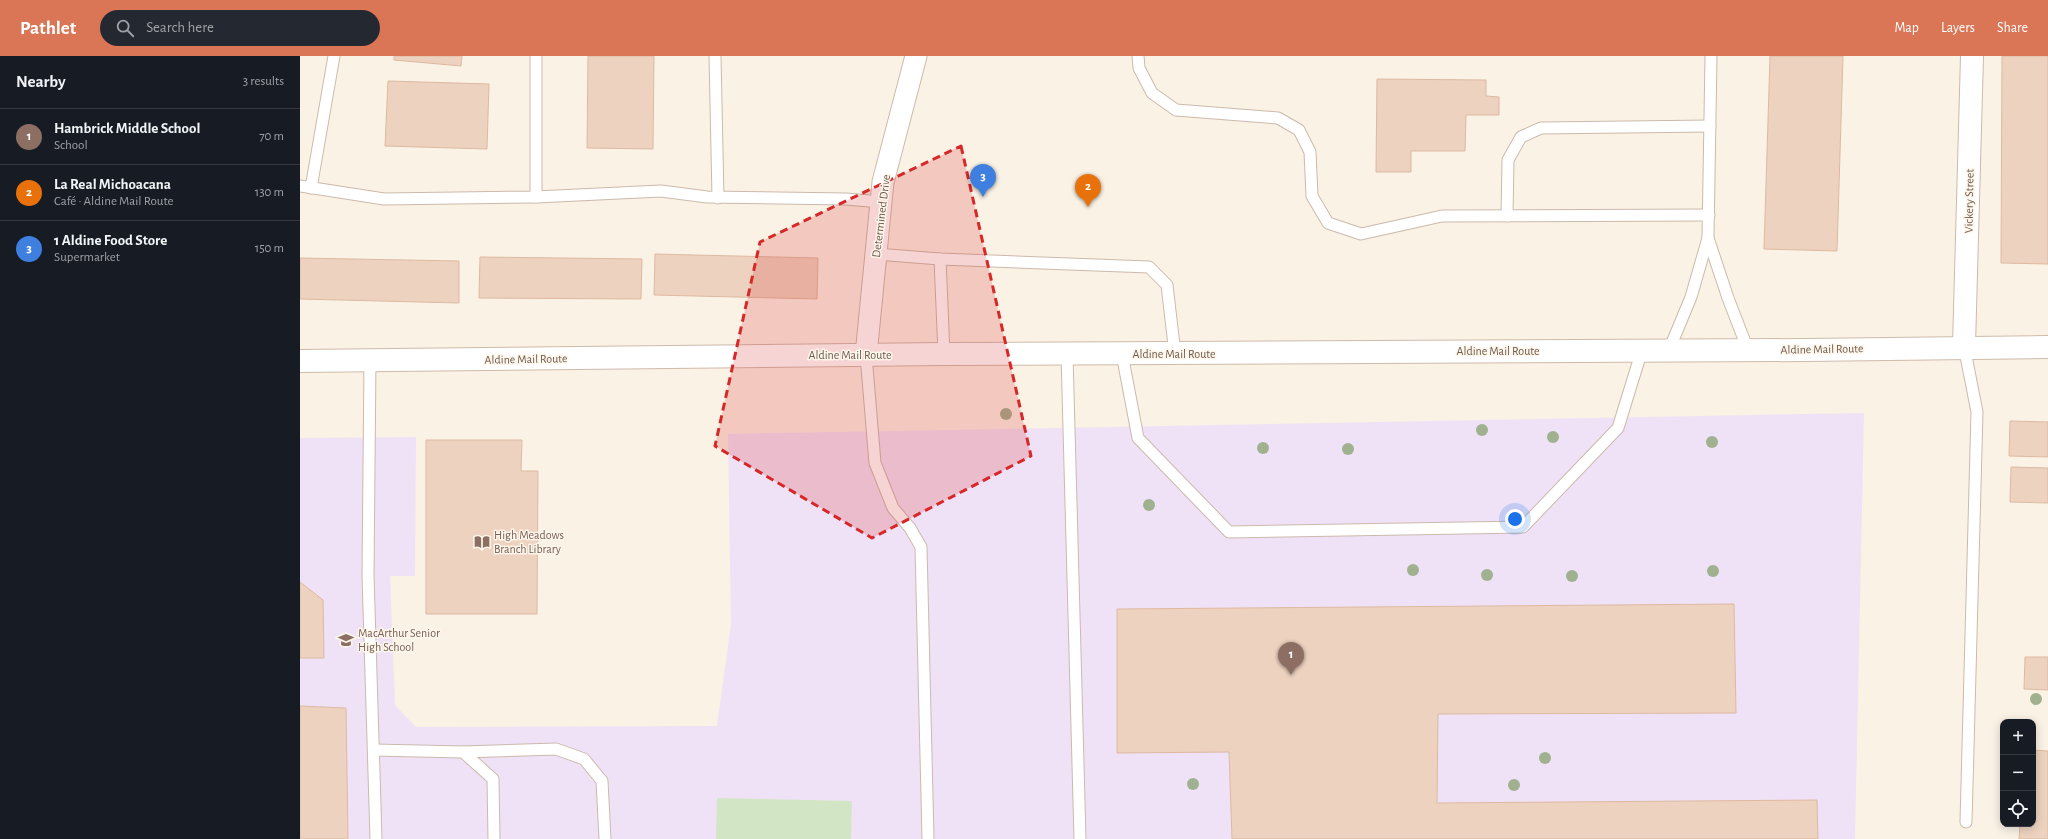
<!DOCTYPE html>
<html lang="en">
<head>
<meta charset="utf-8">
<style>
	:root { --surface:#171b24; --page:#242831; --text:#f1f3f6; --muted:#9ea1a6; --line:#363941; --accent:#da7555 }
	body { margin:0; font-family:"Alegreya Sans",sans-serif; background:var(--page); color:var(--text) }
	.controls { position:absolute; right:12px; bottom:12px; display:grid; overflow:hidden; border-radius:8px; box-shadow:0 2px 10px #0003 }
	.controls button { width:36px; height:36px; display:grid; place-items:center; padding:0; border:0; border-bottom:1px solid var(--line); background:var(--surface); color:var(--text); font:20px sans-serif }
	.you { position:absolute; left:1215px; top:463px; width:14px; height:14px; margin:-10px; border:3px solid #fff; border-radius:50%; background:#1a73e8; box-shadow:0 0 0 6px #1a73e833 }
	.badge { display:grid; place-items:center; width:26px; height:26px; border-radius:50%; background:var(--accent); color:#fff; font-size:13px; font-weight:700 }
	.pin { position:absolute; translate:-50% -33px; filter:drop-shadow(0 1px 2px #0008) }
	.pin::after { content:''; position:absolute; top:21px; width:14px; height:12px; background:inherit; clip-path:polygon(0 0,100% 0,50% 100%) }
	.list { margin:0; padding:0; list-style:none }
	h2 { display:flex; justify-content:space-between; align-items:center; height:52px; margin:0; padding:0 16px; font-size:17px }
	h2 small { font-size:13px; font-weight:400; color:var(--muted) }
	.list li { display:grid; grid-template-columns:26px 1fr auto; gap:12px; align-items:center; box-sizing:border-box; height:56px; padding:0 16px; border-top:1px solid var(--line) }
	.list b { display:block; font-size:15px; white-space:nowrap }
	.list p { margin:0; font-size:13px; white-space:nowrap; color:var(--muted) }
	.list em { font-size:13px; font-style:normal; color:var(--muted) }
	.icon { flex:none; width:22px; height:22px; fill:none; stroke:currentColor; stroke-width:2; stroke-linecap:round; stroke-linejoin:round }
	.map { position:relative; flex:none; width:1748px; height:783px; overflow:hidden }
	header { display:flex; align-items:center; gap:24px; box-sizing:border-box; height:56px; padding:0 20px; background:var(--accent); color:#fff }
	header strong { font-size:19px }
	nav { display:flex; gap:22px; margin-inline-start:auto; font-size:14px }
	.search { width:280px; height:36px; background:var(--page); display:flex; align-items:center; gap:10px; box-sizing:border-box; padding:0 14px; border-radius:22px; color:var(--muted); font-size:15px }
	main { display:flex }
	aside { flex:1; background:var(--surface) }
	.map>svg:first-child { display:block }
	.education { fill:#efe2f6 }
	.green { fill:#d2e6c5 }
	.building { fill:#edd2bf; stroke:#deb9a1 }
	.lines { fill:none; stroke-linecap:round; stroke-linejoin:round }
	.service-casing { stroke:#cbbaac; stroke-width:13 }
	.minor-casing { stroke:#cbbaac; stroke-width:23 }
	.tertiary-casing { stroke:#cbbaac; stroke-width:24 }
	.secondary-casing { stroke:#cdbbab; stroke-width:24 }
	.service { stroke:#fff; stroke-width:11 }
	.minor { stroke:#fff; stroke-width:21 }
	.tertiary { stroke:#fff; stroke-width:22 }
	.secondary { stroke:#fff; stroke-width:22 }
	.tree { fill:#a0b18f }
	.marked { fill:#d62828; fill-opacity:0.2; stroke:#d62828; stroke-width:3; stroke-dasharray:8 5; stroke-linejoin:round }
	.labels { text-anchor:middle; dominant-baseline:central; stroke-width:3; stroke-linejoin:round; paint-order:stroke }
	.street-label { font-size:12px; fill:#715a4d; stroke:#fdf6eb }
	.education-label { font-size:12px; fill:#785e54; stroke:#fdf6eb; text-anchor:start }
</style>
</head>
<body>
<header>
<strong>Pathlet</strong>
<div class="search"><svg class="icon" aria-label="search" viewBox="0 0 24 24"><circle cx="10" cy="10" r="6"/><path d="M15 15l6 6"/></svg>Search here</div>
<nav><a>Map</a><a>Layers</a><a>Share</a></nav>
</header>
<main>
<aside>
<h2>Nearby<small>3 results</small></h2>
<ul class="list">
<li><span class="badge" style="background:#8d6e63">1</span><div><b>Hambrick Middle School</b><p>School</p></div><em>70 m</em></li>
<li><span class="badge" style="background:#e8710a">2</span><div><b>La Real Michoacana</b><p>Café · Aldine Mail Route</p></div><em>130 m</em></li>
<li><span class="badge" style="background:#3f7fe0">3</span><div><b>1 Aldine Food Store</b><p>Supermarket</p></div><em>150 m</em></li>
</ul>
</aside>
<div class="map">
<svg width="1748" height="783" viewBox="0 0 1748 783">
	<rect width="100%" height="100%" fill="#faf2e5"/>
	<path class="education" d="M1564 357 1555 783H0V382L116 381 115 520H90L95 649 116 671 417 670 431 568 428 378Z"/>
	<path class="green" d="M417 742 552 745 551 783H416Z"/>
	<g class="building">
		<path d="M94 0H162L161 10 94 4Z"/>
		<path d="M288 0H354L353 93 287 92Z"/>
		<path d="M1470 0H1543L1537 195 1464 193Z"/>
		<path d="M1702 0H1748V208L1701 207Z"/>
		<path d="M1077 23 1186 24V40L1199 41V59H1166L1165 95H1111V116H1076Z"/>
		<path d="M88 25 189 28 187 93 85 90Z"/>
		<path d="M355 198 518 202 517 243 354 239Z"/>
		<path d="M180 201 342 203 341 243 179 242Z"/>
		<path d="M0 202 159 205V247L0 243Z"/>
		<path d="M1710 365 1748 366V401L1709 400Z"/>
		<path d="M126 384H222L221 415H238L237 558H126Z"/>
		<path d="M1711 411 1748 412V447L1710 446Z"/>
		<path d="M0 526 23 544 24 602H0Z"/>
		<path d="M1434 548 1436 657 1138 658 1137 747 1517 744 1518 783H932L929 696 817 697V553Z"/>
		<path d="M1725 601H1748V634L1724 633Z"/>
		<path d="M0 650 46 652 48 783H0Z"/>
		<path d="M1733 694 1748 695V783H1719L1720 768H1733Z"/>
	</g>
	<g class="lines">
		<defs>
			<g id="service">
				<path d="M415 0 418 142"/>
				<path d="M838 0 839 12 852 37 876 54 978 62 999 74 1010 96 1012 140 1028 167 1061 178 1142 160 1409 159"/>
				<path d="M0 130 84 143 236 141 361 135 407 141 546 143 581 146"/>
				<path d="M11 132 34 0"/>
				<path d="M236 141V0"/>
				<path d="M1207 160 1208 104 1221 81 1241 72 1410 70"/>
				<path d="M1408 182 1428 242 1448 294"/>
				<path d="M576 198 640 203 849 211 867 229 875 298"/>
				<path d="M640 203 644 298"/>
				<path d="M1664 290 1677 356 1666 766"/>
				<path d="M1369 294 1391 241 1408 182 1411 0"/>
				<path d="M767 298 780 783"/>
				<path d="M822 298 838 382 929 476 1223 471 1318 372 1342 294"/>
				<path d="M566 299 575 407 593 452 610 472 621 491 628 783"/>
				<path d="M70 304 68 519 76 783"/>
				<path d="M74 694 163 696 193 723 194 783"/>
				<path d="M163 696 256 693 284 703 302 725 305 783"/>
			</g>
			<path id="minor" d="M566 299 583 126 616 0"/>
			<path id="tertiary" d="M1664 290 1672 0"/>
			<path id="secondary" d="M0 305 644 298 1505 294 1748 291"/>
		</defs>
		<use href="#service" class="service-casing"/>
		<use href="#minor" class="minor-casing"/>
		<use href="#tertiary" class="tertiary-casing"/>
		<use href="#secondary" class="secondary-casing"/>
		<use href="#service" class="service"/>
		<use href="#minor" class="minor"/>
		<use href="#tertiary" class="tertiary"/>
		<use href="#secondary" class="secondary"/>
	</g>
	<g class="tree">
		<circle cx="706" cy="358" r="6"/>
		<circle cx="1182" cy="374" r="6"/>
		<circle cx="1253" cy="381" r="6"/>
		<circle cx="1412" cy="386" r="6"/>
		<circle cx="963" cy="392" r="6"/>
		<circle cx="1048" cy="393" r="6"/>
		<circle cx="849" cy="449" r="6"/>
		<circle cx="1113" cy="514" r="6"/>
		<circle cx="1413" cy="515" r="6"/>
		<circle cx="1187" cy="519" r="6"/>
		<circle cx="1272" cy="520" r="6"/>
		<circle cx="1736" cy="643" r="6"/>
		<circle cx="1245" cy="702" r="6"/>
		<circle cx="893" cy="728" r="6"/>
		<circle cx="1214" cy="729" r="6"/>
	</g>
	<path class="marked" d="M661 90 731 400 572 482 415 390 460 186Z"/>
	<defs>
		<symbol id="library-bare" viewBox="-9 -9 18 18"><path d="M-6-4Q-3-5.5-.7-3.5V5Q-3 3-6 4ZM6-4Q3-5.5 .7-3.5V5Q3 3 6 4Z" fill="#8d6e63" stroke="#fdf6eb" stroke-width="2.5" paint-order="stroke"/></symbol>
		<symbol id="school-bare" viewBox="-9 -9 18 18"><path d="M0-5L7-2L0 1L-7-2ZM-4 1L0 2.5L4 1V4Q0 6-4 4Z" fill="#8d6e63" stroke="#fdf6eb" stroke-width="2.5" paint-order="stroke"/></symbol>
	</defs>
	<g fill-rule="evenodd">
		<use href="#library-bare" x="171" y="475" width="22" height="22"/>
		<use href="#school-bare" x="35" y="573" width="22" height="22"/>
	</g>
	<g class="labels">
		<g class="street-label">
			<text transform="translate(1669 145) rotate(-89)">Vickery Street</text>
			<text transform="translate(581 160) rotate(-83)">Determined Drive</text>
			<text transform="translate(1522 293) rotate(-1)">Aldine Mail Route</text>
			<text x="1198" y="295">Aldine Mail Route</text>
			<text x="874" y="298">Aldine Mail Route</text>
			<text x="550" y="299">Aldine Mail Route</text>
			<text transform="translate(226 303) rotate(-1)">Aldine Mail Route</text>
		</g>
		<g class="education-label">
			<text x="194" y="479">High Meadows<tspan x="194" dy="14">Branch Library</tspan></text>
			<text x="58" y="577">MacArthur Senior<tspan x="58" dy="14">High School</tspan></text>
		</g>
	</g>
</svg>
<div class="controls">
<button>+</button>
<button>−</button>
<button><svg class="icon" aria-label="locate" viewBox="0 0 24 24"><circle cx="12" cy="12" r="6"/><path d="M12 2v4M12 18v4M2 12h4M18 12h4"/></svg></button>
</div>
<div class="you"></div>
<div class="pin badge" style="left:991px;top:619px;background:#8d6e63">1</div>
<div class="pin badge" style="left:788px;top:151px;background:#e8710a">2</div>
<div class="pin badge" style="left:683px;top:141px;background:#3f7fe0">3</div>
</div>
</main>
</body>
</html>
